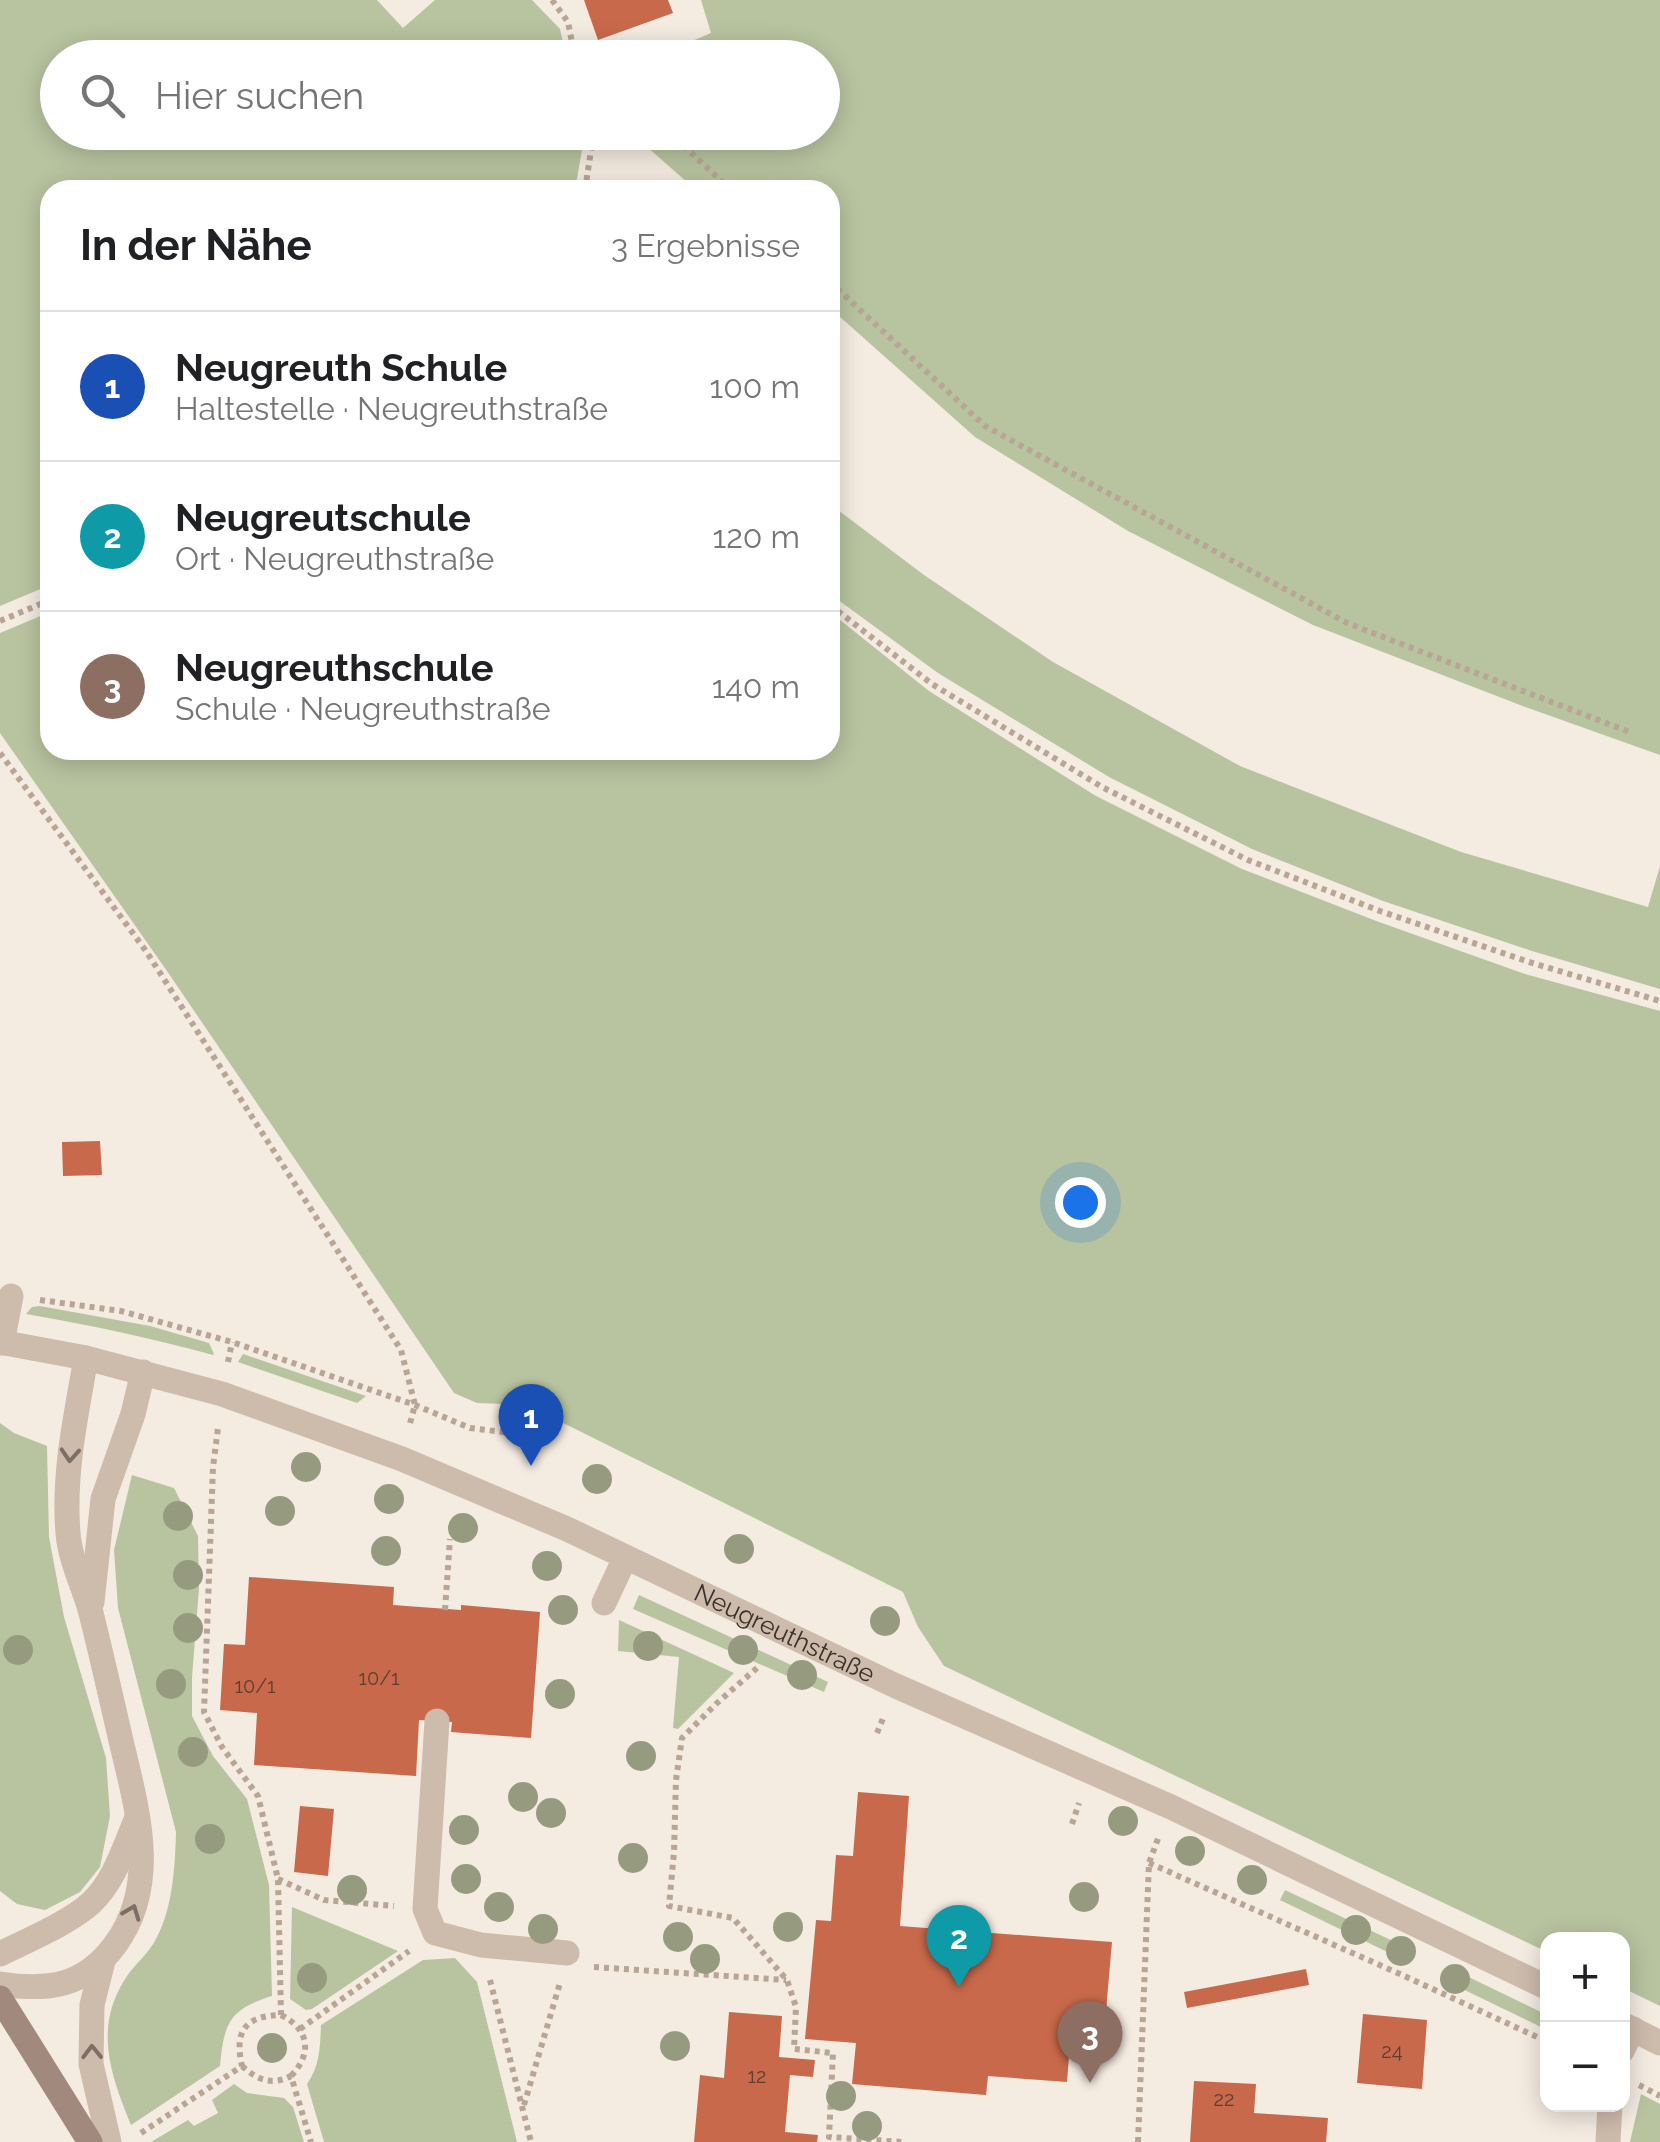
<!DOCTYPE html>
<html lang="de">
<head>
<meta charset="utf-8">
<style>
	:root { --surface:#fff; --page:#f2f2f2; --text:#202124; --muted:#757577; --line:#e0e0e0; --accent:#2563eb }
	body { margin:0; font-family:Raleway,sans-serif; background:var(--page); color:var(--text) }
	.controls { position:absolute; right:30px; bottom:30px; display:grid; overflow:hidden; border-radius:20px; box-shadow:0 5px 25px #0003 }
	.controls button { width:90px; height:90px; display:grid; place-items:center; padding:0; border:0; border-bottom:2px solid var(--line); background:var(--surface); color:var(--text); font:50px sans-serif }
	.you { position:absolute; left:1080px; top:1202px; width:35px; height:35px; margin:-25px; border:8px solid #fff; border-radius:50%; background:#1a73e8; box-shadow:0 0 0 15px #1a73e833 }
	.badge { display:grid; place-items:center; width:65px; height:65px; border-radius:50%; background:var(--accent); color:#fff; font-size:32px; font-weight:700 }
	.pin { position:absolute; translate:-50% -82px; filter:drop-shadow(0 2px 5px #0008) }
	.pin::after { content:''; position:absolute; top:52px; width:35px; height:30px; background:inherit; clip-path:polygon(0 0,100% 0,50% 100%) }
	.list { margin:0; padding:0; list-style:none }
	h2 { display:flex; justify-content:space-between; align-items:center; height:130px; margin:0; padding:0 40px; font-size:42px }
	h2 small { font-size:32px; font-weight:400; color:var(--muted) }
	.list li { display:grid; grid-template-columns:65px 1fr auto; gap:30px; align-items:center; box-sizing:border-box; height:150px; padding:0 40px; border-top:2px solid var(--line) }
	.list b { display:block; font-size:38px; white-space:nowrap }
	.list p { margin:0; font-size:32px; white-space:nowrap; color:var(--muted) }
	.list em { font-size:32px; font-style:normal; color:var(--muted) }
	.icon { flex:none; width:55px; height:55px; fill:none; stroke:currentColor; stroke-width:2; stroke-linecap:round; stroke-linejoin:round }
	.map { position:relative; flex:none; width:1660px; height:2142px; overflow:hidden }
	.search { position:absolute; background:var(--surface); box-shadow:0 5px 25px #0003; left:40px; top:40px; width:800px; height:110px; display:flex; align-items:center; gap:25px; box-sizing:border-box; padding:0 35px; border-radius:55px; color:var(--muted); font-size:38px }
	.panel { position:absolute; background:var(--surface); box-shadow:0 5px 25px #0003; left:40px; top:180px; width:800px; height:580px; border-radius:30px }
	.map>svg:first-child { display:block }
	.green { fill:#b8c4a0 }
	.building { fill:#c8694b }
	.lines { fill:none; stroke-linecap:round; stroke-linejoin:round }
	.path { stroke:#b9a596; stroke-width:6; stroke-dasharray:5 5; stroke-linecap:butt }
	.service { stroke:#cdbbac; stroke-width:25 }
	.tertiary { stroke:#cdbbac; stroke-width:25 }
	.secondary { stroke:#a18a7d; stroke-width:25 }
	.tree { fill:#969b7f }
	.oneway { stroke:#7d6f65 }
	.labels { text-anchor:middle; dominant-baseline:central; stroke-width:9; stroke-linejoin:round; paint-order:stroke }
	.number-label { font-size:20px; fill:#5e3e33 }
	.street-label { font-size:25px; fill:#3b302b; stroke:#fbf5ee }
</style>
</head>
<body>
<div class="map">
<svg width="1660" height="2142" viewBox="0 0 1660 2142">
	<rect width="100%" height="100%" fill="#f4ebe1"/>
	<g class="green">
		<path d="M0 0H377L403 28 435 0H532L560 29 566 57 58 58V132H580L583 144 575 190H50V585L0 606Z"/>
		<path d="M701 0H1660V755L1520 705 1313 625 1128 531 975 437 830 308V190H696L646 146 641 133 822 132V58L655 57 711 33Z"/>
		<path d="M830 504 924 575 1053 662 1240 766 1461 852 1648 907 1660 866V989L1532 951 1383 901 1252 849 1109 777 938 673 830 594Z"/>
		<path d="M50 612V750H830V612L929 691 1096 796 1242 869 1379 922 1525 974 1660 1011V2006L1623 1988 1622 1940H1548L1547 1952 944 1666 918 1627 903 1592 527 1405 477 1403 454 1393 167 971 0 733V633Z"/>
		<path d="M40 1306 150 1326 209 1343 214 1354 213 1355C151 1338 90 1325 26 1314L32 1307Z"/>
		<path d="M243 1354 366 1396 357 1403 238 1362Z"/>
		<path d="M0 1423 14 1433 47 1446 49 1537 64 1617 106 1758 110 1816 100 1867 80 1892 45 1910 17 1904 0 1891Z"/>
		<path d="M132 1475 174 1488 198 1536 199 1588 192 1677V1716L213 1756 247 1799 269 1885 272 1996C230 2009 224 2022 220 2066L131 2125C110 2073 93 2027 127 1976 136 1963 149 1953 156 1939 173 1908 175 1866 176 1832L118 1608 114 1550Z"/>
		<path d="M639 1595 828 1682 824 1692 633 1609Z"/>
		<path d="M619 1620 734 1673 678 1729 673 1728 679 1657 618 1651Z"/>
		<path d="M1285 1890 1412 1950 1406 1961 1280 1900Z"/>
		<path d="M292 1907 398 1951 312 2009 306 2010 290 1999Z"/>
		<path d="M455 1958 477 1982 517 2142H324L307 2084C320 2065 320 2048 321 2025L423 1960Z"/>
		<path d="M1450 1968 1547 2015V2030L1444 1980Z"/>
		<path d="M234 2084 247 2093 284 2098 293 2107 304 2142H151L188 2120 194 2126 218 2113 212 2100Z"/>
		<path d="M1641 2094 1660 2104V2142H1630Z"/>
	</g>
	<g class="building">
		<path d="M584 0H668L673 13 598 40Z"/>
		<path d="M100 1141 102 1175 63 1176 62 1142Z"/>
		<path d="M249 1577 394 1587 393 1605 461 1610V1605L540 1612 531 1738 451 1732 452 1722 419 1720 416 1776 254 1765 257 1713 220 1710 224 1644 245 1645Z"/>
		<path d="M858 1792 909 1796 900 1926 1112 1942 1104 2034 1071 2031 1067 2082 988 2076 986 2095 852 2084 856 2043 805 2039 816 1920 831 1921 836 1855 853 1856Z"/>
		<path d="M300 1806 334 1809 328 1876 294 1872Z"/>
		<path d="M1306 1969 1309 1985 1187 2008 1184 1992Z"/>
		<path d="M729 2012 782 2016 779 2057 815 2060 813 2077 790 2075 785 2132 818 2135 817 2142H694L700 2075 724 2078Z"/>
		<path d="M1363 2014 1427 2020 1422 2089 1357 2083Z"/>
		<path d="M1194 2081 1256 2084 1254 2113 1328 2118 1326 2142H1190Z"/>
	</g>
	<g class="lines">
		<g class="path">
			<path d="M552 0 568 22 575 58"/>
			<path d="M669 132 731 190"/>
			<path d="M592 144 640 132"/>
			<path d="M585 190 592 144 590 132"/>
			<path d="M830 282 985 426 1347 623 1632 733"/>
			<path d="M830 605 932 684 1102 787 1248 860 1380 911 1529 962 1660 1001"/>
			<path d="M0 621 50 600"/>
			<path d="M0 753 146 951 401 1350 415 1405 409 1427"/>
			<path d="M40 1300 121 1311 232 1342 415 1405 470 1428 544 1437"/>
			<path d="M228 1362 232 1342"/>
			<path d="M445 1610 450 1539"/>
			<path d="M757 1668 717 1703 682 1738 676 1780 674 1852 669 1906 733 1918 787 1980 796 2007 794 2049 833 2053 829 2137 902 2142"/>
			<path d="M877 1733 884 1716"/>
			<path d="M1072 1824 1079 1803"/>
			<path d="M1149 1863 1400 1974 1548 2042"/>
			<path d="M278 1879 324 1900 394 1906"/>
			<path d="M594 1967 786 1980"/>
			<path d="M490 1980 531 2142"/>
			<path d="M281 2015C309 2029 313 2053 291 2076"/>
			<path d="M300 2029 409 1951"/>
			<path d="M242 2066C258 2080 271 2086 291 2076L311 2142"/>
			<path d="M1639 2085 1660 2096"/>
			<path d="M524 2105 560 1983"/>
			<path d="M141 2133 242 2066C234 2031 245 2016 281 2015L278 1879 258 1796 222 1747 204 1712 213 1467 218 1428"/>
			<path d="M1138 2142 1149 1863 1159 1836"/>
		</g>
		<g class="service">
			<path d="M2 1343 11 1296"/>
			<path d="M604 1603 625 1558"/>
			<path d="M437 1721 425 1909 435 1933 481 1945 567 1953"/>
			<path d="M1622 2051 1633 2029"/>
			<path d="M1608 2142 1610 2104"/>
		</g>
		<g class="tertiary">
			<path id="s1" d="M0 1342 86 1358 222 1394 402 1459 567 1529 896 1686 1171 1807 1548 1988"/>
			<path d="M92 1602 103 1499 133 1414 143 1372"/>
			<path d="M0 1954C26 1941 69 1923 91 1903 114 1882 124 1848 136 1820"/>
			<path d="M103 1961 92 2005 91 2064 109 2142"/>
			<path d="M0 1984C48 1991 84 1987 115 1945 162 1881 135 1803 119 1732 110 1693 101 1653 91 1613 84 1587 70 1560 68 1533 63 1474 76 1416 86 1358"/>
			<path d="M1622 2024 1660 2043"/>
		</g>
		<path class="secondary" d="M0 1998 90 2142"/>
	</g>
	<g class="tree">
		<circle cx="306" cy="1467" r="15"/>
		<circle cx="597" cy="1479" r="15"/>
		<circle cx="389" cy="1499" r="15"/>
		<circle cx="280" cy="1511" r="15"/>
		<circle cx="178" cy="1516" r="15"/>
		<circle cx="463" cy="1528" r="15"/>
		<circle cx="739" cy="1549" r="15"/>
		<circle cx="386" cy="1551" r="15"/>
		<circle cx="547" cy="1566" r="15"/>
		<circle cx="188" cy="1575" r="15"/>
		<circle cx="563" cy="1610" r="15"/>
		<circle cx="885" cy="1621" r="15"/>
		<circle cx="188" cy="1628" r="15"/>
		<circle cx="648" cy="1646" r="15"/>
		<circle cx="18" cy="1650" r="15"/>
		<circle cx="743" cy="1650" r="15"/>
		<circle cx="802" cy="1675" r="15"/>
		<circle cx="171" cy="1684" r="15"/>
		<circle cx="560" cy="1694" r="15"/>
		<circle cx="193" cy="1752" r="15"/>
		<circle cx="641" cy="1756" r="15"/>
		<circle cx="523" cy="1797" r="15"/>
		<circle cx="551" cy="1813" r="15"/>
		<circle cx="1123" cy="1821" r="15"/>
		<circle cx="464" cy="1830" r="15"/>
		<circle cx="210" cy="1839" r="15"/>
		<circle cx="1190" cy="1851" r="15"/>
		<circle cx="633" cy="1858" r="15"/>
		<circle cx="466" cy="1879" r="15"/>
		<circle cx="1252" cy="1880" r="15"/>
		<circle cx="352" cy="1890" r="15"/>
		<circle cx="1084" cy="1897" r="15"/>
		<circle cx="499" cy="1907" r="15"/>
		<circle cx="788" cy="1927" r="15"/>
		<circle cx="543" cy="1929" r="15"/>
		<circle cx="1356" cy="1930" r="15"/>
		<circle cx="678" cy="1937" r="15"/>
		<circle cx="1401" cy="1951" r="15"/>
		<circle cx="705" cy="1959" r="15"/>
		<circle cx="312" cy="1978" r="15"/>
		<circle cx="1455" cy="1979" r="15"/>
		<circle cx="675" cy="2046" r="15"/>
		<circle cx="272" cy="2048" r="15"/>
		<circle cx="841" cy="2096" r="15"/>
		<circle cx="867" cy="2126" r="15"/>
	</g>
	<defs><path id="oneway-chevron" d="M-2-3.5L2.5 0L-2 3.5" fill="none" stroke-width="1.6" stroke-linecap="round" stroke-linejoin="round" transform="scale(2.5)"/></defs>
	<g class="oneway">
		<use href="#oneway-chevron" transform="translate(70 1455) rotate(94)"/>
		<use href="#oneway-chevron" transform="translate(132 1912) rotate(-69)"/>
		<use href="#oneway-chevron" transform="translate(92 2052) rotate(-91)"/>
	</g>
	<g class="labels">
		<g class="number-label">
			<text x="379" y="1678">10/1</text>
			<text x="255" y="1686">10/1</text>
			<text x="1392" y="2051">24</text>
			<text x="757" y="2076">12</text>
			<text x="1224" y="2099">22</text>
		</g>
		<g class="street-label">
			<text stroke="none"><textPath href="#s1" startOffset="840">Neugreuthstraße</textPath></text>
		</g>
	</g>
</svg>
<div class="controls">
<button>+</button>
<button>−</button>
</div>
<div class="you"></div>
<div class="pin badge" style="left:531px;top:1466px;background:#1a4fb4">1</div>
<div class="pin badge" style="left:959px;top:1987px;background:#0f9aa8">2</div>
<div class="pin badge" style="left:1090px;top:2083px;background:#8d6e63">3</div>
<div class="search"><svg class="icon" aria-label="search" viewBox="0 0 24 24"><circle cx="10" cy="10" r="6"/><path d="M15 15l6 6"/></svg>Hier suchen</div>
<section class="panel">
<h2>In der Nähe<small>3 Ergebnisse</small></h2>
<ul class="list">
<li><span class="badge" style="background:#1a4fb4">1</span><div><b>Neugreuth Schule</b><p>Haltestelle · Neugreuthstraße</p></div><em>100 m</em></li>
<li><span class="badge" style="background:#0f9aa8">2</span><div><b>Neugreutschule</b><p>Ort · Neugreuthstraße</p></div><em>120 m</em></li>
<li><span class="badge" style="background:#8d6e63">3</span><div><b>Neugreuthschule</b><p>Schule · Neugreuthstraße</p></div><em>140 m</em></li>
</ul>
</section>
</div>
</body>
</html>
